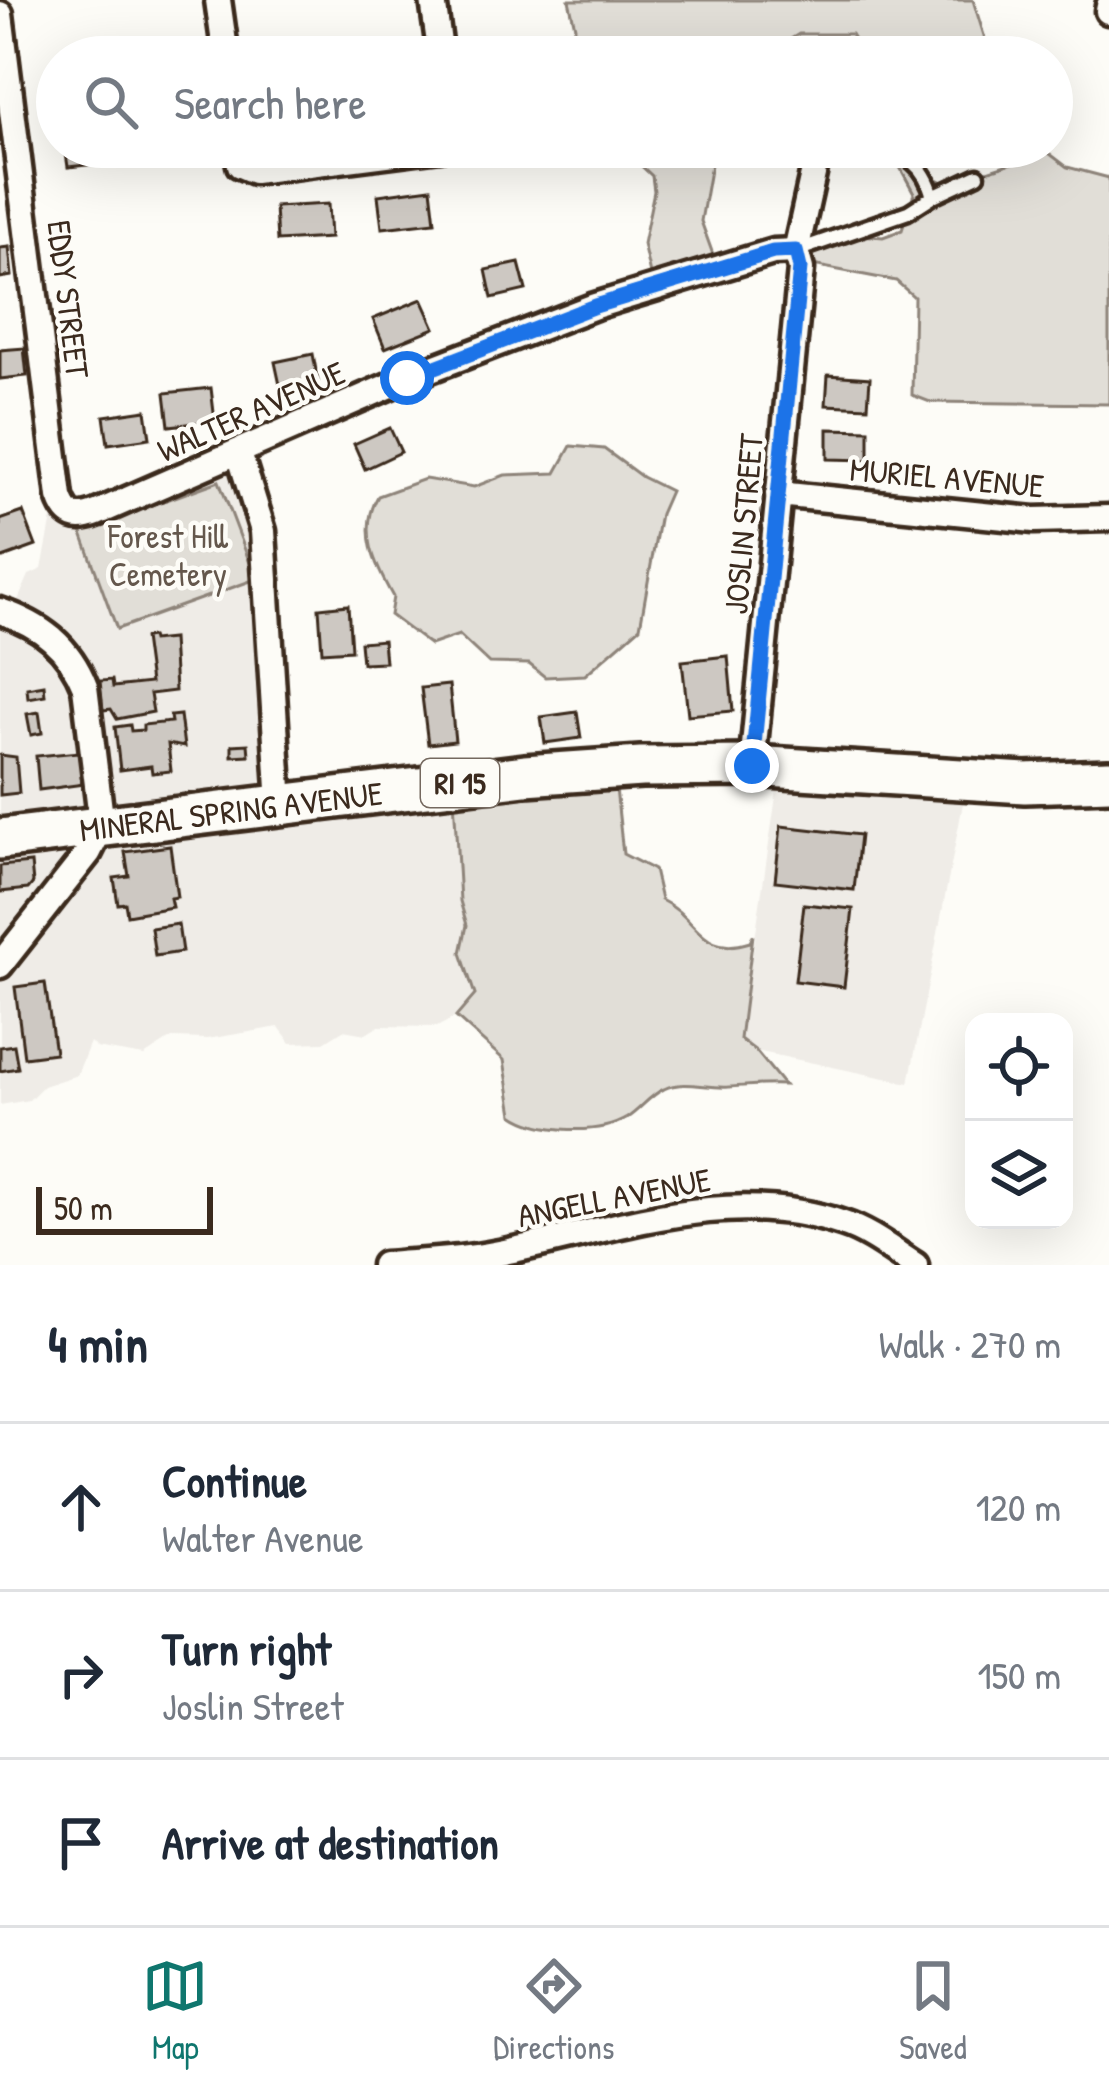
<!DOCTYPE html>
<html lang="en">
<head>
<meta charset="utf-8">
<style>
	:root { --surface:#fff; --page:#f6f6f7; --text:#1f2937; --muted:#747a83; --line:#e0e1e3; --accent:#0f766e }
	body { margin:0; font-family:"Patrick Hand",sans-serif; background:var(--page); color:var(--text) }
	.controls { position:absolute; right:36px; bottom:36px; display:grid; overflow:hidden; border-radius:24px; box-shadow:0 12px 48px #0002 }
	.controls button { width:108px; height:108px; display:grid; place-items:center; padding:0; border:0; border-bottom:3px solid var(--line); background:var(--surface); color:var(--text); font:60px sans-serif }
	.scale { position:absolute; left:36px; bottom:30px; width:177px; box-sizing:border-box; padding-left:12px; border:6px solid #3b2a1e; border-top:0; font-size:33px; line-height:42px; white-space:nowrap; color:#3b2a1e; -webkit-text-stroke:9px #fdfcf7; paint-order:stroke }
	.stop { position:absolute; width:36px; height:36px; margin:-27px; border:9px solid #1a73e8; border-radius:50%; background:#fff }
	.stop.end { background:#1a73e8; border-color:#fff; box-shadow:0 3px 12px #0008 }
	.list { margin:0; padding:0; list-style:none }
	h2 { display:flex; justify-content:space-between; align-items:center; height:156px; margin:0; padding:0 48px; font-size:51px }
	h2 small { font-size:39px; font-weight:400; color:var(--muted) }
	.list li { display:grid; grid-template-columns:78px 1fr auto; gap:36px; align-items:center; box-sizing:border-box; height:168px; padding:0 48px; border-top:3px solid var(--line) }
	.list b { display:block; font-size:45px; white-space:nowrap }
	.list p { margin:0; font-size:39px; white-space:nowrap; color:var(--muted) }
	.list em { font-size:39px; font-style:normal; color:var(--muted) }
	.icon { flex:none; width:66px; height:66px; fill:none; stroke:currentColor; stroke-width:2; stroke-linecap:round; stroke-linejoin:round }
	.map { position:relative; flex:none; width:1109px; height:1265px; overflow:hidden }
	.search { position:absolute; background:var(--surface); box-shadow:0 12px 48px #0002; left:36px; right:36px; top:36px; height:132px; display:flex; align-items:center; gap:30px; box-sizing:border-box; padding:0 42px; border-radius:66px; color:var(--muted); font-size:45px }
	.sheet { height:660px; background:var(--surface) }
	nav { display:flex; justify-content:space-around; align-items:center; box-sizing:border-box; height:168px; border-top:3px solid var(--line); background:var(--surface); font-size:33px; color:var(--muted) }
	nav a { display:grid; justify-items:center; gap:6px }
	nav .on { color:var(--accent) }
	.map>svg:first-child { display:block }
	.built { fill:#efece7 }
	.green { fill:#e1ded7; stroke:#8e847a; stroke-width:3 }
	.building { fill:#cdc8c2; stroke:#3b2a1e; stroke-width:3 }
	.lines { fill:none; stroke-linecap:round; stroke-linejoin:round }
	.service-casing { stroke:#3b2a1e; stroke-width:21 }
	.minor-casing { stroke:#3b2a1e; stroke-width:33 }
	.primary-casing { stroke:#3b2a1e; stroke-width:48 }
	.service { stroke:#fdfcf7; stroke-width:12 }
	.minor { stroke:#fdfcf7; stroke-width:24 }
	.primary { stroke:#fdfcf7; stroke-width:39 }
	.route { stroke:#1a73e8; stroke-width:15 }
	.labels { text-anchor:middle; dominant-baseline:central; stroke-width:9; stroke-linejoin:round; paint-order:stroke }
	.shield { fill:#fdfcf7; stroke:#75695f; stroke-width:3 }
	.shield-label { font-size:30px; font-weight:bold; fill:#3b2a1e }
	.street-label { font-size:33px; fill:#3b2a1e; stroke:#fdfcf7 }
	.park-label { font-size:33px; fill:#64574c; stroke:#fdfcf7 }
</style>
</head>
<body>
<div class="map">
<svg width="1109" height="1265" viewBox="0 0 1109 1265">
	<rect width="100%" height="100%" fill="#fdfcf7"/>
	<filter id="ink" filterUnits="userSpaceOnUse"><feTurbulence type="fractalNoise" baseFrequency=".00833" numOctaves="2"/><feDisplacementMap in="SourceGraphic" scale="24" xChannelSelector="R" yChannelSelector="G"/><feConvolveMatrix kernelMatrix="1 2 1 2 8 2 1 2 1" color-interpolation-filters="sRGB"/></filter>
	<g filter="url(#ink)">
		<g class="built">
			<path d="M231 467 256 521 272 812 454 798 460 900 467 925 461 953 475 995 456 1017 437 1027 379 1026 366 1034 343 1030 324 1042 291 1043 279 1027 207 1039 172 1038 144 1056 96 1048 90 1042 77 1075 43 1086 29 1100 0 1105V624L8 623 29 575 42 569 52 518 64 519Z"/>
			<path d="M779 776 966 788 909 1083 756 1051 740 1040Z"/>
		</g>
		<g class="green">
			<path d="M569 0H973L986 42 985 57H865L851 34H799L761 57H569L575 27Z"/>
			<path d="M582 147H714L701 221 720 274 655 296 643 244 654 191 652 176 635 160 582 154Z"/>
			<path d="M883 147H915L917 168 947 184 1015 162 1029 147H1041L1067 167 1109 178V404L930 402 912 395 914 297 896 281 802 263 840 233 883 237 902 230 914 193 894 156Z"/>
			<path d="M571 446 604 449 642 477 670 491 660 514 640 627 585 675 545 677 529 664 489 663 459 635 430 645 390 615 393 597C375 565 358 531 378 496L425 479 474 487 505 475 556 473Z"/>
			<path d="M219 481 256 579 117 629 81 531Z"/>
			<path d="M615 779 623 854 654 870 661 900C699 918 700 958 750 942L753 935 740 1039 756 1051 784 1085C764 1084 747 1086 729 1087 707 1089 684 1079 664 1089 650 1095 640 1110 627 1118 599 1135 540 1133 513 1114L504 1060 456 1017 475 995 461 953 467 925 460 901 454 798Z"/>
		</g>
		<g class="building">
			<path d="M65 147H94L96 164 68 167Z"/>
			<path d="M431 188 435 222 382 228 378 195Z"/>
			<path d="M328 204 330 238 277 241 275 207Z"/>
			<path d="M9 247 12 276 0 278V248Z"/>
			<path d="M519 263 526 290 492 298 486 270Z"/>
			<path d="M422 299 435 328 385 348 373 319Z"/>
			<path d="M24 348 27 376 0 379V350Z"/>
			<path d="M313 354 320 392 283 399 275 362Z"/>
			<path d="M828 375 870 378 868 407 826 405Z"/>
			<path d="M211 388 215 421 169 426 165 393Z"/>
			<path d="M146 410 150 438 108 444 104 416Z"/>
			<path d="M390 428 401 452 365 469 354 444Z"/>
			<path d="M828 429 869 430V460L828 459Z"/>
			<path d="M23 512 36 546 0 559V520Z"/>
			<path d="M348 605 351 650 322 652 319 608Z"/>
			<path d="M151 637 152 641 172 639 175 691 150 694 153 712 117 719 111 709 103 710 100 681 112 680 113 687 150 683 144 638Z"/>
			<path d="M383 640 385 662 362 663 360 642Z"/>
			<path d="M728 656 733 711 688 715 682 661Z"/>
			<path d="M44 685 45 695 28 698 27 688Z"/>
			<path d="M449 685 455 741 428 744 421 688Z"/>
			<path d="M39 712 42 733 31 735 27 714Z"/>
			<path d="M577 712 581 738 545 743 541 717Z"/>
			<path d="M180 715 184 747 168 744 171 771 152 773 151 766 120 770 115 727 130 725 131 731 143 730V725L171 722 170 716Z"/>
			<path d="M248 744 249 755 232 756V745Z"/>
			<path d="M78 752 84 784 39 790 36 756Z"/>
			<path d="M0 755 16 757 19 793 0 795Z"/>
			<path d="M781 826 860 835 854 890 775 881Z"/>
			<path d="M170 846 177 897 170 898 172 907 127 915 125 903 118 904 114 878 129 876 125 852Z"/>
			<path d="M31 863 33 883 28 889 0 892V866Z"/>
			<path d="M804 904 853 909 844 987 795 981Z"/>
			<path d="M178 924 182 952 155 956 151 928Z"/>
			<path d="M45 983 55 1053 24 1057 15 987Z"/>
			<path d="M14 1045 18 1068 0 1071V1047Z"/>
		</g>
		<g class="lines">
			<defs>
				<g id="service">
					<path d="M933 196 978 175"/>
					<path d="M799 250 908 212 933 196C924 165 908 154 876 147"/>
				</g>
				<g id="minor">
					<path d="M218 0 226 57"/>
					<path d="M433 0 441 57"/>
					<path d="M1108 11 1109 6"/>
					<path d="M0 14 60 497C67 518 77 521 97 513L407 378 595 306 773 252 796 251"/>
					<path d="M237 147 240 165 254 171 441 147"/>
					<path d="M239 453 263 531 280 805"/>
					<path d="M778 494 1034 520 1109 518"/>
					<path d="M0 611C41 625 69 646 85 687L102 826 89 852 0 965"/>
					<path d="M752 766 801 269 796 251 819 147"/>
					<path d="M384 1265C420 1262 458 1261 494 1254 611 1232 725 1183 844 1224 869 1232 893 1251 915 1265"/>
				</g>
				<path id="primary" d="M0 839 525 775 641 767 752 766 1025 783 1109 780"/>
			</defs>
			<use href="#service" class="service-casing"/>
			<use href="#minor" class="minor-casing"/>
			<use href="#primary" class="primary-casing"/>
			<use href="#service" class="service"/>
			<use href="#minor" class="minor"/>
			<use href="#primary" class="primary"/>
		</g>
	</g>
	<g class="lines" filter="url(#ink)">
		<path class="route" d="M407 378 595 306 773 252 796 251 800 268 752 766"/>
	</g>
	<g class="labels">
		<rect class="shield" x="421" y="759" width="78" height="48" rx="9"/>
		<g class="shield-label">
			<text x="460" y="783">RI 15</text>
		</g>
		<g class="street-label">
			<text transform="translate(69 299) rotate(83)">EDDY STREET</text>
			<text transform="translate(251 411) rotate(-24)">WALTER AVENUE</text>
			<text transform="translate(947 477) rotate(5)">MURIEL AVENUE</text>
			<text transform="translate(743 524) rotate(-85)">JOSLIN STREET</text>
			<text transform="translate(231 811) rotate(-7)">MINERAL SPRING AVENUE</text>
			<text transform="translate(614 1197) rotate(-11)">ANGELL AVENUE</text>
		</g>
		<g class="park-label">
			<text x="168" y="536">Forest Hill<tspan x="168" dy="38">Cemetery</tspan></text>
		</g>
	</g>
</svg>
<div class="controls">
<button><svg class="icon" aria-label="locate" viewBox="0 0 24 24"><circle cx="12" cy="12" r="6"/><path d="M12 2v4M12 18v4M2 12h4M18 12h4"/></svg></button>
<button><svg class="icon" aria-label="layers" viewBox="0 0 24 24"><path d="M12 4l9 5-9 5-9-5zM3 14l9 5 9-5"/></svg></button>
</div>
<div class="scale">50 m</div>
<div class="stop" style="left:407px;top:378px"></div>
<div class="stop end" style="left:752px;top:766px"></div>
<div class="search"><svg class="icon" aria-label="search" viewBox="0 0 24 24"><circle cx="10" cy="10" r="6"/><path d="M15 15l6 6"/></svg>Search here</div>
</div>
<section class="sheet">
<h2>4 min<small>Walk · 270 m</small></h2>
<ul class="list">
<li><svg class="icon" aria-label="ahead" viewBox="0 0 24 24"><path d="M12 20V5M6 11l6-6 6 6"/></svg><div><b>Continue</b><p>Walter Avenue</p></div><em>120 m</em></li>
<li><svg class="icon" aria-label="right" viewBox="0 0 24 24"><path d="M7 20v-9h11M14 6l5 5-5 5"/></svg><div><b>Turn right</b><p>Joslin Street</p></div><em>150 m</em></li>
<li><svg class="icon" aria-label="arrive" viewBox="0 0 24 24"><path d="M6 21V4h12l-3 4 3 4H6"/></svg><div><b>Arrive at destination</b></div></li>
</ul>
</section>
<nav>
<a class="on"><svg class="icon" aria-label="map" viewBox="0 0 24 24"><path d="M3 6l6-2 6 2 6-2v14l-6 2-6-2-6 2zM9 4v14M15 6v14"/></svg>Map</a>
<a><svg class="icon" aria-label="directions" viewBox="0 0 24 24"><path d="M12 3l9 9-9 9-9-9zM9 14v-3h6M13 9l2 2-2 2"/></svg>Directions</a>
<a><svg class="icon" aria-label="saved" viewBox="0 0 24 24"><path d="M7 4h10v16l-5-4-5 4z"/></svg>Saved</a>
</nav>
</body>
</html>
